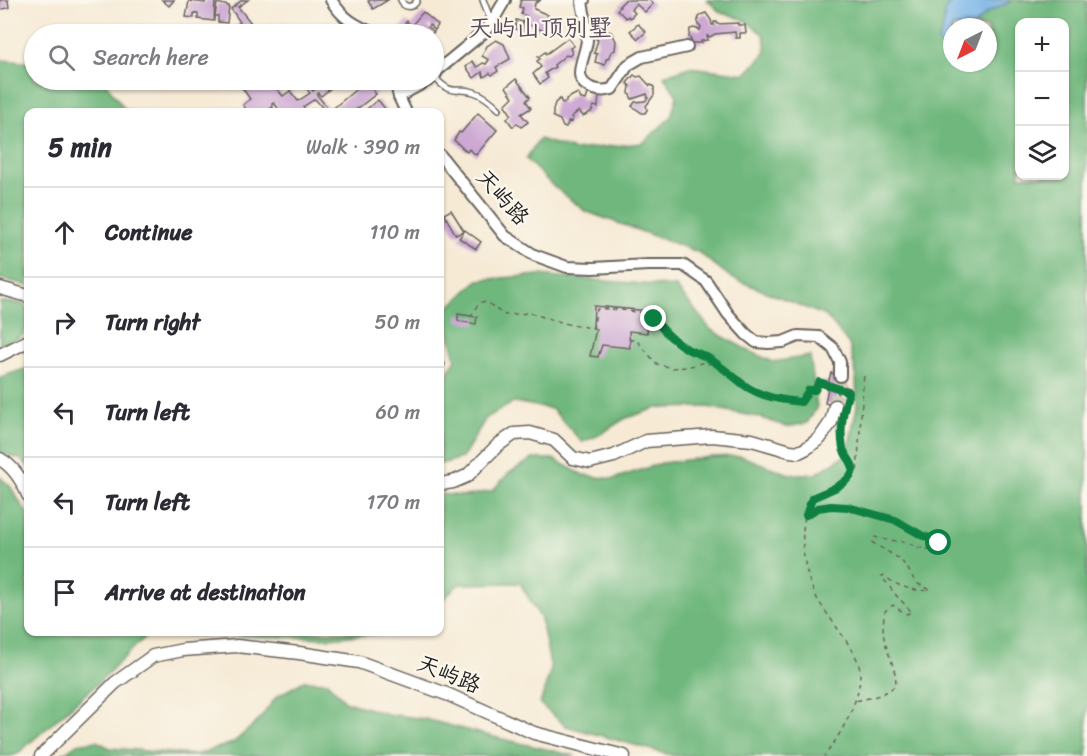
<!DOCTYPE html>
<html lang="en">
<head>
<meta charset="utf-8">
<style>
	:root { --surface:#fff; --page:#f7f7f7; --text:#2b2b33; --muted:#7c7c81; --line:#e1e1e2 }
	body { margin:0; font-family:Sriracha,"LXGW WenKai TC",sans-serif; background:var(--page); color:var(--text) }
	.controls { position:absolute; right:18px; top:18px; display:grid; overflow:hidden; border-radius:12px; box-shadow:0 2px 4px #0004 }
	.controls button { width:54px; height:54px; display:grid; place-items:center; padding:0; border:0; border-bottom:2px solid var(--line); background:var(--surface); color:var(--text); font:30px sans-serif }
	.compass { position:absolute; left:943px; top:18px; width:54px; height:54px; border-radius:50%; background:var(--surface); box-shadow:0 2px 4px #0004; rotate:222deg }
	.stop { position:absolute; width:18px; height:18px; margin:-14px; border:4px solid #0b8043; border-radius:50%; background:#fff }
	.stop.end { background:#0b8043; border-color:#fff; box-shadow:0 2px 6px #0008 }
	.list { margin:0; padding:0; list-style:none }
	h2 { display:flex; justify-content:space-between; align-items:center; height:78px; margin:0; padding:0 24px; font-size:26px }
	h2 small { font-size:20px; font-weight:400; color:var(--muted) }
	.list li { display:grid; grid-template-columns:39px 1fr auto; gap:18px; align-items:center; box-sizing:border-box; height:90px; padding:0 24px; border-top:2px solid var(--line) }
	.list b { display:block; font-size:22px; white-space:nowrap }
	.list em { font-size:20px; font-style:normal; color:var(--muted) }
	.icon { flex:none; width:33px; height:33px; fill:none; stroke:currentColor; stroke-width:2; stroke-linecap:round; stroke-linejoin:round }
	.map { position:relative; flex:none; width:1087px; height:756px; overflow:hidden }
	.search { position:absolute; background:var(--surface); box-shadow:0 2px 4px #0004; left:24px; top:24px; width:420px; height:66px; display:flex; align-items:center; gap:15px; box-sizing:border-box; padding:0 21px; border-radius:33px; color:var(--muted); font-size:22px }
	.panel { position:absolute; background:var(--surface); box-shadow:0 2px 4px #0004; left:24px; top:108px; width:420px; height:528px; border-radius:12px }
	.map>svg:first-child { display:block }
	.forest { fill:#70b77d; stroke:#466a4c; stroke-width:1.5; fill-rule:evenodd }
	.water { fill:#74b3e8; stroke:#486882; stroke-width:1.5 }
	.building { fill:#c9a3d1 }
	.lines { fill:none; stroke-linecap:round; stroke-linejoin:round }
	.tertiary-tunnel { stroke:#d5cbb9; stroke-width:12; stroke-dasharray:12 6; stroke-linecap:butt }
	.service-casing { stroke:#68645d; stroke-width:8 }
	.minor-casing { stroke:#68645d; stroke-width:14 }
	.tertiary-casing { stroke:#68645d; stroke-width:15 }
	.path { stroke:#68645d; stroke-width:1.5; stroke-dasharray:4.5 4.5; stroke-linecap:butt }
	.service { stroke:#fff; stroke-width:5 }
	.minor { stroke:#fff; stroke-width:10 }
	.tertiary { stroke:#fff; stroke-width:12 }
	.path-bridge { stroke:#68645d; stroke-width:1.5; stroke-dasharray:4.5 4.5; stroke-linecap:butt }
	.route { stroke:#0b8043; stroke-width:8 }
	.labels { text-anchor:middle; dominant-baseline:central; stroke-width:4.5; stroke-linejoin:round; paint-order:stroke }
	.street-label { font-size:22px; fill:#1c1c1c; stroke:#fbf7ec }
	.neighbourhood-label { font-size:24px; fill:#594b5b; stroke:#fbf7ec }
</style>
</head>
<body>
<div class="map">
<svg width="1087" height="756" viewBox="0 0 1087 756">
	<rect width="100%" height="100%" fill="#fbf7ec"/>
	<filter id="ink" filterUnits="userSpaceOnUse"><feTurbulence type="fractalNoise" baseFrequency=".0167" numOctaves="2"/><feDisplacementMap in="SourceGraphic" scale="12" xChannelSelector="R" yChannelSelector="G"/><feConvolveMatrix kernelMatrix="1 2 1 2 8 2 1 2 1" color-interpolation-filters="sRGB"/></filter>
	<filter id="wash" filterUnits="userSpaceOnUse"><feTurbulence type="fractalNoise" baseFrequency=".008" numOctaves="4" result="noise"/><feDisplacementMap in="SourceGraphic" scale="24" xChannelSelector="R" yChannelSelector="G"/><feGaussianBlur stdDeviation="1.35" result="paint"/><feColorMatrix in="noise" values="0 0 0 0 0 0 0 0 0 0 0 0 0 0 0 0 0 1.4 0 .05"/><feComposite in="paint" operator="in"/></filter>
	<g filter="url(#wash)">
		<rect width="100%" height="100%" fill="#f6ead5"/>
		<g class="forest">
			<path d="M707 0H1087V756H674L566 726 540 704 551 669 541 619 520 583 459 584 440 602V494L466 496 492 491 509 473 532 459H553L583 475 613 479 662 463 711 457 741 456 789 474H816L847 454 857 406 856 374 849 344 826 316 732 278 698 252 585 211 552 185 526 159 539 139 574 150 643 143 671 117 677 96 664 76 689 67 746 74 766 52 764 35 743 19 721 13ZM1020 22H1064V176H1020ZM952 27H988V63H952Z"/>
			<path d="M0 60 34 63V80H103L125 109 133 112H28V286L19 283 0 279Z"/>
			<path d="M539 275 676 287 711 330 747 350 773 362 810 356 817 407 807 423 787 427 762 418 708 407 656 408 624 419 599 435 582 442 552 409 514 402 486 418 462 458 440 464V385L456 359 444 312 478 280Z"/>
			<path d="M0 302 23 303C29 310 28 314 28 322 28 338 13 340 0 346Z"/>
			<path d="M28 368V466L20 459 0 453V377Z"/>
			<path d="M0 477 10 486 28 515V632H396L329 638 223 635H147L97 684 17 754 11 756H0Z"/>
			<path d="M304 681 327 682 346 702 387 714 425 719 494 737 576 756H60L77 744 96 741 110 748 195 755 233 743 258 721 277 696Z"/>
		</g>
		<path class="water" d="M956 0H1008L1010 2 988 12 973 27H952V42L943 48 938 42C940 36 944 28 944 21 944 8 944 7 956 0Z"/>
		<g id="blocks">
			<g class="building">
				<path d="M0 0H8L9 8 0 9Z"/>
				<path d="M162 0H174L169 6Z"/>
				<path d="M206 0 215 1 214 21 198 19V14L194 13V18L186 17 189 1 205 3Z"/>
				<path d="M242 0H248L238 7 260 34H231L230 33 240 22 231 9Z"/>
				<path d="M370 0H388L373 9 368 1Z"/>
				<path d="M521 0H541L535 3 534 9 548 15 544 31 523 22 526 16 521 14 523 8 519 7Z"/>
				<path d="M625 0H649L653 4 645 12 636 4 631 9 635 13 630 18 628 16 626 18 617 10 620 7 619 6Z"/>
				<path d="M217 3 229 6 227 23 218 22V16H215Z"/>
				<path d="M423 12 438 25 435 30 429 25 428 27 434 32 431 34H396L407 21 411 26Z"/>
				<path d="M706 13 711 20 712 25H714V22H717V24L738 23V25H745L746 33H740V38H736L735 32 715 34 710 37 707 36 708 40 701 41 702 43H693L689 37 690 29 694 28 700 30 701 27 698 25V20L700 15Z"/>
				<path d="M516 20 523 22 522 31 515 29Z"/>
				<path d="M638 24 646 32 638 39 630 31Z"/>
				<path d="M602 30 611 32 616 41 615 50 611 52 608 59H606L605 65 595 62 597 54 594 53 598 40 596 39 598 32 601 33Z"/>
				<path d="M568 38 574 46 570 48 572 53 569 56 566 55 554 65 555 67 545 73 548 78 540 84 533 74 541 67 537 61 540 59 538 57 545 52 546 54Z"/>
				<path d="M496 40 504 44 510 59 496 67 498 71 492 75 490 73 484 77 482 72 474 78 466 67 472 61 477 67 483 63 486 64 489 60 482 56 487 46Z"/>
				<path d="M634 75 637 77 641 76 650 86 651 85 654 87V95L646 106 647 110 645 113H642L632 106 635 102 645 101 648 98 647 94 632 99 629 93 630 86 627 83Z"/>
				<path d="M516 79 530 97 526 101 531 108 521 114 528 122 521 127 517 123 513 127 507 119 511 114 505 105 513 97 506 87Z"/>
				<path d="M224 80H239L229 86Z"/>
				<path d="M249 80 254 86 257 84 254 80H293L297 85 290 90 284 84H281L276 88 283 96 290 91 298 101 310 93 300 80H305L313 91 315 89 310 83 314 80H324L331 88 321 96 318 93 317 95 330 111 366 81 376 94 353 112H326L315 99 303 107 307 112H281L274 103 272 104 273 107 265 112H248L243 105 250 99 241 86Z"/>
				<path d="M589 91 599 95 598 107 594 106 591 112 583 116 579 111 571 117 573 118 571 122 569 121 566 127H563L560 120 553 117V110L555 103 560 99 562 103 566 102V99L578 93 581 99 586 100Z"/>
				<path d="M378 100 387 111 363 112Z"/>
				<path d="M478 113 497 130 476 155 469 149 467 152 454 140 459 132 461 133Z"/>
				<path d="M451 210 464 231 456 235 444 214Z"/>
				<path d="M465 230 481 242 476 249 459 238Z"/>
				<path d="M594 306 649 311 647 333 629 331 630 348 602 345 598 357 590 356 596 329 593 328Z"/>
				<path d="M458 314 477 317 476 324 458 321Z"/>
				<path d="M440 359 445 364 440 375Z"/>
				<path d="M831 373 845 377 842 386 850 388 848 395 838 389 837 407 825 403 828 388 820 385 822 381 828 383Z"/>
			</g>
		</g>
	</g>
	<g filter="url(#ink)">
		<use href="#blocks" fill-opacity="0" stroke="#68645d" stroke-width="1.5"/>
		<g class="lines">
			<path class="tertiary-tunnel" d="M835 406 840 376"/>
			<defs>
				<g id="service">
					<path d="M401 0 404 5C409 8 415 6 417 0"/>
					<path d="M483 0 491 21"/>
					<path d="M434 77C454 98 453 86 474 92 484 95 492 102 499 109"/>
				</g>
				<g id="minor">
					<path d="M331 0C343 19 355 25 375 34"/>
					<path d="M584 0 582 2C584 14 588 28 587 40 586 57 568 81 594 89 600 91 605 91 612 89L628 65 642 57 687 47"/>
					<path d="M434 77 438 70 483 33 492 22 505 0"/>
					<path d="M395 80 399 97"/>
					<path d="M406 112 399 97 410 90 429 80"/>
					<path d="M440 155 505 236 534 255 567 267 593 268 648 265H683L706 281 728 314 746 334 756 342 768 343 783 342 798 336 819 337 833 348 840 362V376"/>
				</g>
				<g id="tertiary">
					<path d="M0 288 28 296"/>
					<path d="M0 355 28 341"/>
					<path d="M0 459C14 467 22 480 28 495"/>
					<path d="M440 484 453 482 467 476 498 445 514 434 530 433 554 440 573 458 590 462 614 456 646 441 712 436 752 440 790 451 799 452 807 448 820 438 831 422 835 406"/>
					<path d="M41 756 115 683 153 656 183 650 237 646 299 653 359 662 449 695 534 733 624 756"/>
				</g>
			</defs>
			<use href="#service" class="service-casing"/>
			<use href="#minor" class="minor-casing"/>
			<use href="#tertiary" class="tertiary-casing"/>
			<g class="path">
				<path d="M471 317 474 310 481 302 489 303 494 308 505 315 530 313 571 325 593 328 597 309C614 308 631 312 649 313 655 320 660 328 666 334 680 348 699 352 715 362 725 369 734 378 744 385 761 397 781 400 801 403L809 390H815L819 382"/>
				<path d="M629 339 638 342 657 364 672 368 687 367 701 363 717 364"/>
				<path d="M845 405 849 392"/>
				<path d="M851 475 857 473 864 373"/>
				<path d="M807 512 812 498 845 481 853 472V467L843 450 842 424"/>
				<path d="M806 515 818 508 831 505 848 507 895 520 923 536 934 539 939 543C936 547 932 549 927 549 920 549 915 545 908 543 897 540 886 541 875 537L873 539V543L900 559 908 569 913 578 918 584 924 586 930 590C913 592 896 586 883 575L881 577 888 584 893 592 912 612 906 614 893 605 885 611C883 621 882 632 885 642 889 657 896 668 896 685 883 696 870 698 854 701"/>
				<path d="M805 517C799 544 805 578 819 602 826 612 833 622 840 632 848 644 860 658 860 673 861 699 840 737 824 756"/>
			</g>
			<use href="#service" class="service"/>
			<use href="#minor" class="minor"/>
			<use href="#tertiary" class="tertiary"/>
			<path class="path-bridge" d="M819 382 849 392"/>
		</g>
	</g>
	<g class="lines" filter="url(#ink)">
		<path class="route" d="M654 319C665 332 674 342 689 350 696 353 704 355 710 359 722 367 733 376 744 385 761 397 781 400 801 402L809 390H815L819 382 849 392C843 410 839 428 843 448 844 456 857 465 852 473 845 486 825 492 812 498L806 515 818 508 831 506 848 507 895 520 923 536 934 539 939 543"/>
	</g>
	<g class="labels">
		<g class="street-label">
			<text transform="translate(503 197) rotate(48)">天屿路</text>
			<text transform="translate(449 674) rotate(22)">天屿路</text>
		</g>
		<g class="neighbourhood-label">
			<text x="540" y="28">天屿山顶别墅</text>
		</g>
	</g>
</svg>
<div class="controls">
<button>+</button>
<button>−</button>
<button><svg class="icon" aria-label="layers" viewBox="0 0 24 24"><path d="M12 4l9 5-9 5-9-5zM3 14l9 5 9-5"/></svg></button>
</div>
<svg class="compass" viewBox="-18 -18 36 36"><path d="M0-13l5 13h-10z" fill="#e53935"/><path d="M0 13l5-13h-10z" fill="#7c7c81"/></svg>
<div class="stop" style="left:939px;top:543px"></div>
<div class="stop end" style="left:654px;top:319px"></div>
<div class="search"><svg class="icon" aria-label="search" viewBox="0 0 24 24"><circle cx="10" cy="10" r="6"/><path d="M15 15l6 6"/></svg>Search here</div>
<section class="panel">
<h2>5 min<small>Walk · 390 m</small></h2>
<ul class="list">
<li><svg class="icon" aria-label="ahead" viewBox="0 0 24 24"><path d="M12 20V5M6 11l6-6 6 6"/></svg><div><b>Continue</b></div><em>110 m</em></li>
<li><svg class="icon" aria-label="right" viewBox="0 0 24 24"><path d="M7 20v-9h11M14 6l5 5-5 5"/></svg><div><b>Turn right</b></div><em>50 m</em></li>
<li><svg class="icon" aria-label="left" viewBox="0 0 24 24"><path d="M17 20v-9H6M10 6l-5 5 5 5"/></svg><div><b>Turn left</b></div><em>60 m</em></li>
<li><svg class="icon" aria-label="left" viewBox="0 0 24 24"><path d="M17 20v-9H6M10 6l-5 5 5 5"/></svg><div><b>Turn left</b></div><em>170 m</em></li>
<li><svg class="icon" aria-label="arrive" viewBox="0 0 24 24"><path d="M6 21V4h12l-3 4 3 4H6"/></svg><div><b>Arrive at destination</b></div></li>
</ul>
</section>
</div>
</body>
</html>
